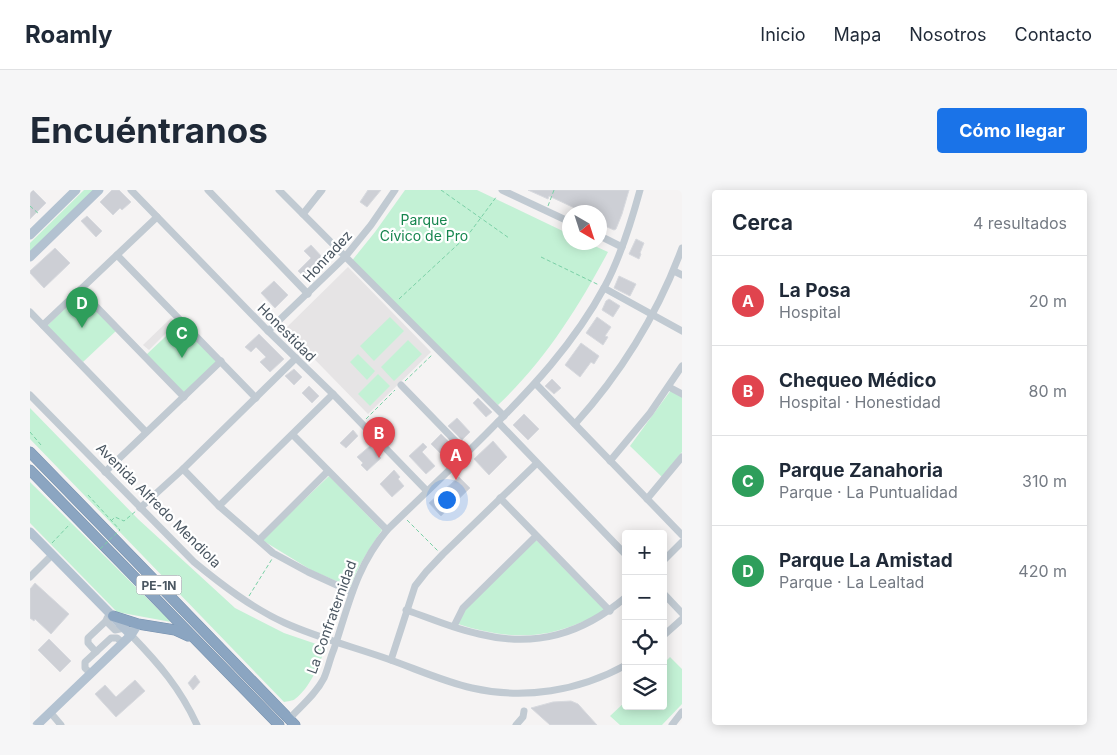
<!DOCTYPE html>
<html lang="es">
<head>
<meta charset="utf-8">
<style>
	:root { --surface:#fff; --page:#f6f6f7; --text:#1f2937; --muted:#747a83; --line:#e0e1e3; --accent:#1a73e8 }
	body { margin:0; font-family:Inter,sans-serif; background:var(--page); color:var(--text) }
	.controls { position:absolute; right:15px; bottom:15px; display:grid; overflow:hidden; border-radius:5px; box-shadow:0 2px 12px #0003 }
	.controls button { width:45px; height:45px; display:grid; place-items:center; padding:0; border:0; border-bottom:1px solid var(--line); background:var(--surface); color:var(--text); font:25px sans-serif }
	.compass { position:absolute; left:532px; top:15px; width:45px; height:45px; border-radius:50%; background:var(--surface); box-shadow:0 2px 12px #0003; rotate:141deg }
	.you { position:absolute; left:416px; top:309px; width:18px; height:18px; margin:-12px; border:4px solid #fff; border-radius:50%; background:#1a73e8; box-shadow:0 0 0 8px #1a73e833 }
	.badge { display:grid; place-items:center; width:32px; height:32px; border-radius:50%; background:var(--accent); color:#fff; font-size:16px; font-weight:700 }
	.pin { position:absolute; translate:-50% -41px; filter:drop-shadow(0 1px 2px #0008) }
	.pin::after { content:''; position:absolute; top:26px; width:18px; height:15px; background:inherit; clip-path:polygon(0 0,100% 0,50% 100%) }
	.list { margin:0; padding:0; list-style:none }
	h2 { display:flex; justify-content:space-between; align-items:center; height:65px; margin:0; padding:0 20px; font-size:21px }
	h2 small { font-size:16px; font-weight:400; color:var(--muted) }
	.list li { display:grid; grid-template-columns:32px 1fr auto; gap:15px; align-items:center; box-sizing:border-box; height:90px; padding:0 20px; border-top:1px solid var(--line) }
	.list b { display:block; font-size:19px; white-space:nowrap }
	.list p { margin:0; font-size:16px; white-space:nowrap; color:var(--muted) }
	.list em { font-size:16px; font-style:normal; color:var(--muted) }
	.icon { flex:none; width:28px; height:28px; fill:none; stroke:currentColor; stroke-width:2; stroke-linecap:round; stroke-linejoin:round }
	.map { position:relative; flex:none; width:652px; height:535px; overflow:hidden; border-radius:5px }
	header { display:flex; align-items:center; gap:30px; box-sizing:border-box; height:70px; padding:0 25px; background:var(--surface); border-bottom:1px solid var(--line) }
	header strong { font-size:24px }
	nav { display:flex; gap:28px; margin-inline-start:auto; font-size:18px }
	.intro { display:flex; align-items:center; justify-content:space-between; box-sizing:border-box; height:120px; padding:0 30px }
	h1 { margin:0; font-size:35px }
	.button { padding:12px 22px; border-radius:5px; background:var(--accent); color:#fff; font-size:18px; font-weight:700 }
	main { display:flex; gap:30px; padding:0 30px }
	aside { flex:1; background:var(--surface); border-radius:5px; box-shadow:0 2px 12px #0003 }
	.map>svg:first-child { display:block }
	.education { fill:#e6e4e5 }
	.green { fill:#c3f1d5 }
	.building { fill:#cdcfd5; stroke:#d7d9de }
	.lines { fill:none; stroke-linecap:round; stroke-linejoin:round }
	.highway-casing { stroke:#7690ad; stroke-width:11 }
	.path { stroke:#7ad0a6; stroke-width:1; stroke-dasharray:4 2.5; stroke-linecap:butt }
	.minor { stroke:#c1cad2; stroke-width:7 }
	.major { stroke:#b3c2d1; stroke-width:9 }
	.highway { stroke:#8ba5c1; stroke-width:10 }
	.path-bridge { stroke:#7ad0a6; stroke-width:1; stroke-dasharray:4 2.5; stroke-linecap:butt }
	.labels { text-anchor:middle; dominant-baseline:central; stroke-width:4.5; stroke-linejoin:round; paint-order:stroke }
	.shield { fill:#fff; stroke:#808990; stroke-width:1 }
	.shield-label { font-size:12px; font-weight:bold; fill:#4a5661 }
	.park-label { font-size:14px; fill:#17864f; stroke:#fff }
	.street-label { font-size:14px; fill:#4a5661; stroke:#fff }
</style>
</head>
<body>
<header>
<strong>Roamly</strong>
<nav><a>Inicio</a><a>Mapa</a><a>Nosotros</a><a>Contacto</a></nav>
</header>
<div class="intro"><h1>Encuéntranos</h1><a class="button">Cómo llegar</a></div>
<main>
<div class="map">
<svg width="652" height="535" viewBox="0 0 652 535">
	<rect width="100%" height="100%" fill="#f5f3f3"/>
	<g class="education">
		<path d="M318 77 401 162 338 224 255 139Z"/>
		<path d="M141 128 146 133 119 160 113 155Z"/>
	</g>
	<g class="green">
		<path d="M54 0H64L0 62V53Z"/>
		<path d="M375 0H447L539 44 540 52 558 53 578 62C548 118 514 172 468 215L320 73 345 42Z"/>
		<path d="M50 104 87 140 53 172 17 136Z"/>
		<path d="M360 127 374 141 344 171 330 156Z"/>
		<path d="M150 133 188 171 154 203 116 165Z"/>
		<path d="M378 150 392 164 364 191 351 177Z"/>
		<path d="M328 164 345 181 337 190 320 172Z"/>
		<path d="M348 184 360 196 340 216 328 204Z"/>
		<path d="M641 200 652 206V262L632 287 600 256Z"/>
		<path d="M0 218 108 329 205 418 254 443 295 457C291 473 279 499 265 509 263 511 257 511 254 512L0 249Z"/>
		<path d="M299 286 352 340C339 359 328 376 320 397L281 380 232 350Z"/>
		<path d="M0 292 141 432 87 422 0 333Z"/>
		<path d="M506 350 575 420C566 427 557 430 547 434 507 451 468 447 428 434L435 419Z"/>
		<path d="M640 467 652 479V514L632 535H590L580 526 596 511V516H633V474Z"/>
	</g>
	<g class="building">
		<path d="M0 0H3L16 13 0 29Z"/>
		<path d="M82 0H89L101 12 92 20 90 18 83 25 70 12Z"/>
		<path d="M338 0H351L337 17 330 12Z"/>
		<path d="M498 0H599L592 24 586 39 584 40 570 34V22H553L519 6 518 9Z"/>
		<path d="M57 26 72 41 66 47 51 31Z"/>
		<path d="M606 49 614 53 610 63 611 64 609 69 599 64Z"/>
		<path d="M281 55 294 69 275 88 268 81 281 68 274 61Z"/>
		<path d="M25 58 40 73 14 98 0 83V81Z"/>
		<path d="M589 86 606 94 600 106 584 98Z"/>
		<path d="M244 91 258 105 245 118 231 103Z"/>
		<path d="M579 109 590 116 583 127 572 120 576 111Z"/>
		<path d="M567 127 581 137 575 146 578 147 573 155 556 143Z"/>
		<path d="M229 144 254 169 240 182 230 172 236 167 226 157 221 162 215 157Z"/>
		<path d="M551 153 569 166 564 174 561 172 550 187 535 175Z"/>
		<path d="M264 179 272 187 264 195 255 186Z"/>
		<path d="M522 189 531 198 524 204 515 196Z"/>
		<path d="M279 196 289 206 282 213 272 203Z"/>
		<path d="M448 208 462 222 456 227 443 213Z"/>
		<path d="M494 224 509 239 498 250 483 235Z"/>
		<path d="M427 228 440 242 432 250 418 236Z"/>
		<path d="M323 240 328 246 316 258 310 253Z"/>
		<path d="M411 244 425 258 415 268 401 254Z"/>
		<path d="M463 251 477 267 459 285 444 269Z"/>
		<path d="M393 253 397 257 392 262 405 276 396 284 379 266Z"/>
		<path d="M340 256 351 268 337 281 331 275 333 273 327 267Z"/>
		<path d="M364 280 370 287 368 289 374 296 362 307 350 294Z"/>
		<path d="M429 287 440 298 411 326 399 313Z"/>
		<path d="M5 393 39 424 21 444 5 429 4 431 0 428V399Z"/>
		<path d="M19 449 41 471 30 482 8 460Z"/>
		<path d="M165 485 170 492 163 500 158 493Z"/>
		<path d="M105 490 115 501 86 527 65 504 75 495 86 507Z"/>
		<path d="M541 511 548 514 567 535H520L501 518 523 512Z"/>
	</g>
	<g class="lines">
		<defs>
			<g id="highway">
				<path d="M0 262 265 535"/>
				<path d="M0 280 249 535"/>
				<path d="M83 426 108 434 145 440 158 446"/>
			</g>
		</defs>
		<use href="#highway" class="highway-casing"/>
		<g class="path">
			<path d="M411 0 479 48"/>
			<path d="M0 16 9 24"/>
			<path d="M518 16 524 0"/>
			<path d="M511 67 569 95"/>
			<path d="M369 109 438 45 467 6"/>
			<path d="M375 191 403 164"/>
			<path d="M336 229 365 200"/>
			<path d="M0 242 11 255"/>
			<path d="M58 305 90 340"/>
			<path d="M377 330 408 361"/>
			<path d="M81 331 85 327 94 331 106 321"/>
			<path d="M22 353 40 334"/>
			<path d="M219 406 242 369"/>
		</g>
		<g class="minor">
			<path d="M101 0 238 141 303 204 397 301"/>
			<path d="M178 0 278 104"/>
			<path d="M249 0 474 226"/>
			<path d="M472 0 540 32"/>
			<path d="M273 24 292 0"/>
			<path d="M570 46 592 57"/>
			<path d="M87 65 226 208"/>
			<path d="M644 81 652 85"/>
			<path d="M574 98 652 141"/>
			<path d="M50 100 154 207"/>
			<path d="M0 122 116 242"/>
			<path d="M13 135 127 27"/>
			<path d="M238 141 315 67 341 35 365 0"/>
			<path d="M506 194 652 345"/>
			<path d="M371 195 437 263"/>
			<path d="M639 197 652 204"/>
			<path d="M0 205 164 372C192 395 222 418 255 433 286 447 320 456 352 467 382 477 411 491 442 498 494 510 549 501 596 475"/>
			<path d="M468 232 596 365"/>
			<path d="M545 234C591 183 628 123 652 58"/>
			<path d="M263 245 357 340"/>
			<path d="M580 271 620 223 652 176"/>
			<path d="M153 279 189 316 243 363 278 382 322 402"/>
			<path d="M75 282 191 171"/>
			<path d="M470 308 580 421"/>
			<path d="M617 309 652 267"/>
			<path d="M189 316 303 204"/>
			<path d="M110 318 153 279 266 168"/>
			<path d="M229 350 298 281"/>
			<path d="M633 371 652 352"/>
			<path d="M0 387 22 365"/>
			<path d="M633 403 652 423"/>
			<path d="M376 420C400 428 424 439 449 444 506 458 552 444 596 407"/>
			<path d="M77 428 76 431 85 440 94 438"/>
			<path d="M424 436 433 418 506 346"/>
			<path d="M101 445C129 474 150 498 167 535"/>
			<path d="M633 446 652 429"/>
			<path d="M66 462 58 453V448L76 431"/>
			<path d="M361 470 385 396 396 382 413 364 506 274"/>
			<path d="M61 484 55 478V472L81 448H87L93 453"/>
			<path d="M20 522 31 535"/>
			<path d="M259 529C271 516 286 504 294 488 298 479 300 468 304 459 319 414 326 377 357 340 390 308 423 277 456 244 501 199 544 154 575 96 591 66 601 33 610 0"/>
			<path d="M486 535 493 527 494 521"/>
			<path d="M642 535 652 522"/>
		</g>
		<g class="major">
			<path d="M0 45 46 0"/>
			<path d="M0 67 69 0"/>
			<path d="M0 342 101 445"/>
			<path d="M7 535 101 445 108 434"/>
		</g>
		<use href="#highway" class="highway"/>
		<path class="path-bridge" d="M70 359 90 340"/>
	</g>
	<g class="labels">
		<rect class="shield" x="106.5" y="385.5" width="45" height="19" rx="4"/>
		<g class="shield-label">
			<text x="129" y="395">PE-1N</text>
		</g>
		<g class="park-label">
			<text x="394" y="29">Parque<tspan x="394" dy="16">Cívico de Pro</tspan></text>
		</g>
		<g class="street-label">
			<text transform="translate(297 66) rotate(-47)">Honradez</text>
			<text transform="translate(257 142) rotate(45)">Honestidad</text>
			<text transform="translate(129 315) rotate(45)">Avenida Alfredo Mendiola</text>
			<text transform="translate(301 427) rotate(-70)">La Confraternidad</text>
		</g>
	</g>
</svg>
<div class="controls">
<button>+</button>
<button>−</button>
<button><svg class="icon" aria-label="locate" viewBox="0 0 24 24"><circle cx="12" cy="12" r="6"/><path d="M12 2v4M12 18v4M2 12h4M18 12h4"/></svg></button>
<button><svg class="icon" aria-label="layers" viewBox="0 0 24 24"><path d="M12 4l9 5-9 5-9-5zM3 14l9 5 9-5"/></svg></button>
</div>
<svg class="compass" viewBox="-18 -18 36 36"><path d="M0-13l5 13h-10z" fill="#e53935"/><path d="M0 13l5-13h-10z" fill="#747a83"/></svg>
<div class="you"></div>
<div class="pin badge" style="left:426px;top:290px;background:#e0444e">A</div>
<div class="pin badge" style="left:349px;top:268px;background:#e0444e">B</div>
<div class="pin badge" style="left:152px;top:168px;background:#2e9e5b">C</div>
<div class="pin badge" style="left:52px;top:138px;background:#2e9e5b">D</div>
</div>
<aside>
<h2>Cerca<small>4 resultados</small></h2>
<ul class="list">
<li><span class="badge" style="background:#e0444e">A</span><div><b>La Posa</b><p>Hospital</p></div><em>20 m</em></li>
<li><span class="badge" style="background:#e0444e">B</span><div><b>Chequeo Médico</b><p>Hospital · Honestidad</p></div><em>80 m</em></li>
<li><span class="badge" style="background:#2e9e5b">C</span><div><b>Parque Zanahoria</b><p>Parque · La Puntualidad</p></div><em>310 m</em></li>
<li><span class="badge" style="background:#2e9e5b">D</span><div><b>Parque La Amistad</b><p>Parque · La Lealtad</p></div><em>420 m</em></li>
</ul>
</aside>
</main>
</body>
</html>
